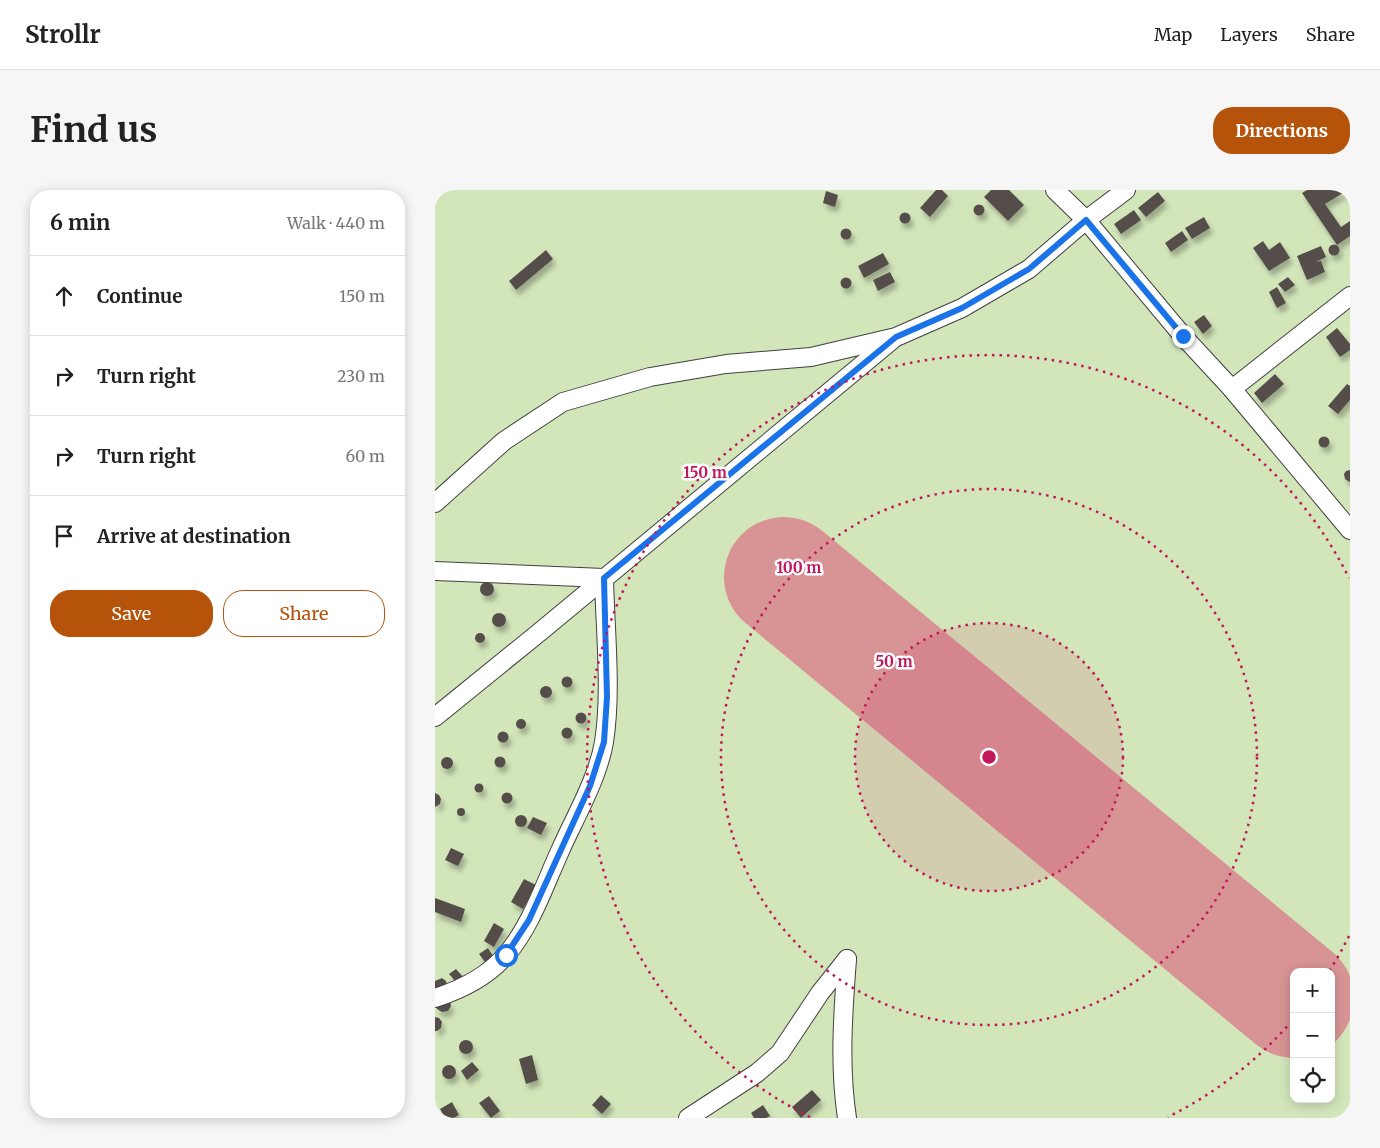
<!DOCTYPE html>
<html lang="en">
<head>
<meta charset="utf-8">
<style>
	:root { --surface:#fff; --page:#f6f6f6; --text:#222; --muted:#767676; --line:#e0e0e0; --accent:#b45309 }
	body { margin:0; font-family:Merriweather,serif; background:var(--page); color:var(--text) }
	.controls { position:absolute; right:15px; bottom:15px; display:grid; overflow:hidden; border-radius:10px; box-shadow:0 2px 12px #0003 }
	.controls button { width:45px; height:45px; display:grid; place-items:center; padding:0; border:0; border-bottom:1px solid var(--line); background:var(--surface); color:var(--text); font:25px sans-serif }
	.stop { position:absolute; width:15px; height:15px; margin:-11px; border:4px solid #1a73e8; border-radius:50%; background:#fff }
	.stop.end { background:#1a73e8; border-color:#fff; box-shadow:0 1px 5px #0008 }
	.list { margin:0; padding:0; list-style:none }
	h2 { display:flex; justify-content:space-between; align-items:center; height:65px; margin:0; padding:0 20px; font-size:21px }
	h2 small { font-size:16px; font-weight:400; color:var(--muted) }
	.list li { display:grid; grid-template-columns:32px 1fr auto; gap:15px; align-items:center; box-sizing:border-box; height:80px; padding:0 20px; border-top:1px solid var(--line) }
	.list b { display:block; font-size:19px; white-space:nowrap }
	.list em { font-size:16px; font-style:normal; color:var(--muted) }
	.actions { display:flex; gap:10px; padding:15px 20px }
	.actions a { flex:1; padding:11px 0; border:1px solid var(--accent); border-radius:20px; text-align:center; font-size:18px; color:var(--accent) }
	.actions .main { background:var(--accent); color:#fff }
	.icon { flex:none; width:28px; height:28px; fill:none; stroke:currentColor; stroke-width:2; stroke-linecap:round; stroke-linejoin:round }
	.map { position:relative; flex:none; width:915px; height:928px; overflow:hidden; border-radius:20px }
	header { display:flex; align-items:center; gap:30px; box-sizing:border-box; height:70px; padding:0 25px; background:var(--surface); border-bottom:1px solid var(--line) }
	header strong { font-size:24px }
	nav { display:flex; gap:28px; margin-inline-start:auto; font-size:18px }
	.intro { display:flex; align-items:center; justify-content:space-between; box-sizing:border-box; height:120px; padding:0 30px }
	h1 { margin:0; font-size:35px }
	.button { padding:12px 22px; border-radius:20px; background:var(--accent); color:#fff; font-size:18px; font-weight:700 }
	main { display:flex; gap:30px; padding:0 30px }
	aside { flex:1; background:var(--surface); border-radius:20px; box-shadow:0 2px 12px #0003 }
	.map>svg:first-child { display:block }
	.green { fill:#d3e6ba; fill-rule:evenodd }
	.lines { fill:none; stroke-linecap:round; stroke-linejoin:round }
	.runway { stroke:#d89495; stroke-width:120 }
	.building { fill:#554e4a; filter:url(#shadow) }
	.minor-casing { stroke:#404040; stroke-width:20 }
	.minor { stroke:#fff; stroke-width:18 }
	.route { stroke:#1a73e8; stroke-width:6 }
	.ring { fill:none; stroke:#c2185b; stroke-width:2.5; stroke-dasharray:2.5 5 }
	.centre { fill:#c2185b; stroke:#fff; stroke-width:2.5 }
	.ring-label { font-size:15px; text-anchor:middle; font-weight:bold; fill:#c2185b; stroke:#fff; stroke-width:5; stroke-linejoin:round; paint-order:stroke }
</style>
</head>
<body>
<header>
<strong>Strollr</strong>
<nav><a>Map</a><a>Layers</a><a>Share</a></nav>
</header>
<div class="intro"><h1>Find us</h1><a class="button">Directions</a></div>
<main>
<aside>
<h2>6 min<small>Walk · 440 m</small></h2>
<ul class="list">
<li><svg class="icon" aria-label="ahead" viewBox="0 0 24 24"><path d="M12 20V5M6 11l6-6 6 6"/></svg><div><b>Continue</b></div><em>150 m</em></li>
<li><svg class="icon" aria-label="right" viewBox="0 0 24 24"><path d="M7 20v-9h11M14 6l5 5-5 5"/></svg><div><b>Turn right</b></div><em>230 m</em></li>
<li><svg class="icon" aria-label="right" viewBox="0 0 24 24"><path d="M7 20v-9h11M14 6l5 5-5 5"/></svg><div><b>Turn right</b></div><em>60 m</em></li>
<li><svg class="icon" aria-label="arrive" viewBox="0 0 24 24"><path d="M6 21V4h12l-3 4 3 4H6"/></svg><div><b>Arrive at destination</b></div></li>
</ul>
<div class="actions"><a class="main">Save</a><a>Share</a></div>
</aside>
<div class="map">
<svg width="915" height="928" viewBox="0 0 915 928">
	<defs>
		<filter id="shadow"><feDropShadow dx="3" dy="5.5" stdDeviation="2.5" flood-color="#0004"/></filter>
	</defs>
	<rect width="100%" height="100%" fill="#fefaee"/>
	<path class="green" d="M0 0H915V928H0ZM859 782H896V909H859Z"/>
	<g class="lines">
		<path class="runway" d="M349 387 859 808"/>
	</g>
	<g class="building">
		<path d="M501 0H507L513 6 495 27 485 18Z"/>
		<path d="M556 0H574L589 15 573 31 549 7Z"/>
		<path d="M872 0H913L890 14 906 37 915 31V46L902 55 867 3Z"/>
		<path d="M391 1 403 5 400 17 388 13Z"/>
		<path d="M723 2 730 11 711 27 703 18Z"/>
		<circle cx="544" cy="20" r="5.5"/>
		<path d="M699 20 706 30 686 44 679 34Z"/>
		<circle cx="470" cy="28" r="5.5"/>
		<path d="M769 27 775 38 757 49 750 38Z"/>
		<circle cx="411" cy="44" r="5.5"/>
		<path d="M747 41 753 50 736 62 730 53Z"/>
		<path d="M828 51 834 60 845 52 855 68 834 81 818 58Z"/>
		<circle cx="899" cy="60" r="5.5"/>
		<path d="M886 56 891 67 881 72 886 71 890 82 872 90 862 66Z"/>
		<path d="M111 60 118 69 81 100 74 91Z"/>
		<path d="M448 63 454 74 429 88 423 76Z"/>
		<path d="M455 82 460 92 443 101 438 90Z"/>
		<path d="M853 87 860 95 850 102 843 94Z"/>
		<circle cx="411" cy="93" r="5.5"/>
		<path d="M842 97 851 113 842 118 834 102Z"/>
		<path d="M769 125 777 136 768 144 759 132Z"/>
		<path d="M902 138 915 154V160L905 167 891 147Z"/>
		<path d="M840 184 849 194 827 213 819 203Z"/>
		<path d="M912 194 915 196V210L903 224 893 216Z"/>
		<circle cx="889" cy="252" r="5.5"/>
		<path d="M915 280V292L913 291 910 289 909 284 911 281Z"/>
		<circle cx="52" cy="399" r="7"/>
		<circle cx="64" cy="430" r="7"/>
		<circle cx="45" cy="448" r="5"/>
		<circle cx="132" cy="492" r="5.5"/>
		<circle cx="111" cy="502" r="6"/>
		<circle cx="146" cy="528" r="5.5"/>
		<circle cx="86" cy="534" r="5"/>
		<circle cx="132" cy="543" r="5.5"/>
		<circle cx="68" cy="547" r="5.5"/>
		<circle cx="65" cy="572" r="5.5"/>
		<circle cx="12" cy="573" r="6"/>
		<circle cx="44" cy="598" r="4.5"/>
		<circle cx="72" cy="608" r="5.5"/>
		<path d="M0 603 4 605 6 609 5 614 0 617Z"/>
		<circle cx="26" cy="622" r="4"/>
		<circle cx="86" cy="631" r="6"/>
		<path d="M98 627 112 633 106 645 92 638Z"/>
		<path d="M16 658 29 664 23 676 10 670Z"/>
		<path d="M89 689 101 695 88 719 76 712Z"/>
		<path d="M0 708 30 719 26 732 0 722Z"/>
		<path d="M59 733 69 739 59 757 49 751Z"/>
		<path d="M53 758 58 766 50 772 44 764Z"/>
		<path d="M21 779 29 788 22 793 14 784Z"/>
		<path d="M7 788 11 791 12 797 0 800V791Z"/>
		<path d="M15 811 16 816 13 821 7 822 2 819 1 816Z"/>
		<path d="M0 827 4 828 7 832 6 838 2 841H0Z"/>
		<circle cx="31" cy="857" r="7"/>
		<path d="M97 865 103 890 91 894 84 869Z"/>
		<path d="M37 872 44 880 32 890 26 881Z"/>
		<circle cx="14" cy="882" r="7"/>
		<path d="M377 900 386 910 366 928 357 917Z"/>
		<path d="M166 905 176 914 167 924 157 915Z"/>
		<path d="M54 906 65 921 56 928 44 913Z"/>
		<path d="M17 912 24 925 18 928H10L5 919Z"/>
		<path d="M328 915 335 926 331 928H319L316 923Z"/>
	</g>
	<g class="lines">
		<defs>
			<g id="minor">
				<path d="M620 0 651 30 748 146 797 199 915 340"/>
				<path d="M797 199 915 106"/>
				<path d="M0 313 69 251 128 212 215 187 291 174 376 167 461 147 527 118 594 79 651 30 691 0"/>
				<path d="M0 381 169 388C170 439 177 501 169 552 163 588 140 627 125 661 109 696 96 736 71 765 53 786 25 800 0 808"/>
				<path d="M0 527 106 441 457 150"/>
				<path d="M412 769C408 822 404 876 412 928"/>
				<path d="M253 928 322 883 345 863 385 803 412 769"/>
			</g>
		</defs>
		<use href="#minor" class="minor-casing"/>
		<use href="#minor" class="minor"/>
	</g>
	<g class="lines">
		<path class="route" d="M71 765 94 730 155 596 169 552 172 507 169 388 461 147 527 118 594 79 651 30 748 146"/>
	</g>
	<circle cx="554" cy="567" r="134" fill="#c2185b" fill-opacity=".12"/>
	<g class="ring">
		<circle cx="554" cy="567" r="134"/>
		<circle cx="554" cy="567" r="268"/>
		<path d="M914 746A402 402 0 0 1 895 780M857 831A402 402 0 0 1 733 927M375 927A402 402 0 1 1 914 388"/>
	</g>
	<circle cx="554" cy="567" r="8" class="centre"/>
	<g class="ring-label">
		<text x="270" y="288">150 m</text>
		<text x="364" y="383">100 m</text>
		<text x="459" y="477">50 m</text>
	</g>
</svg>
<div class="controls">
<button>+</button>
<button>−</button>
<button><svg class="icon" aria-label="locate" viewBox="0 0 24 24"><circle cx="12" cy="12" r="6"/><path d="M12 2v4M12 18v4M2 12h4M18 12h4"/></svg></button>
</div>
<div class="stop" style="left:71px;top:765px"></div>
<div class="stop end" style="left:748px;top:146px"></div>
</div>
</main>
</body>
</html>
